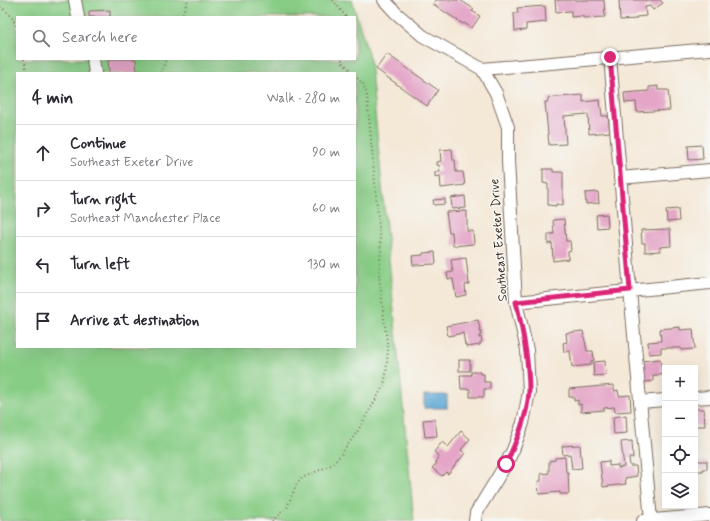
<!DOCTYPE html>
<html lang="en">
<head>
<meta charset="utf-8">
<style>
	:root { --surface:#fff; --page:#f7f7f7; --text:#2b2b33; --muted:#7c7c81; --line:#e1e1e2 }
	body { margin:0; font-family:Mynerve,sans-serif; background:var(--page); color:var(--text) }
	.controls { position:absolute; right:12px; bottom:12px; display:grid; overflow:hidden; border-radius:0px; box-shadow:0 4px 16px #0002 }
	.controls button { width:36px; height:36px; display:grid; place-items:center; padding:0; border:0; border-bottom:1px solid var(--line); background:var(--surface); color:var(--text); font:20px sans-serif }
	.stop { position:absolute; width:12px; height:12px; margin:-9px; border:3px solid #db2777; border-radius:50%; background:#fff }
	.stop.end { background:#db2777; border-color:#fff; box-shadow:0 1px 4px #0008 }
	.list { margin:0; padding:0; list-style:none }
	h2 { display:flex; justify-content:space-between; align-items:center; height:52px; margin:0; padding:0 16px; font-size:17px }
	h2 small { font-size:13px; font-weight:400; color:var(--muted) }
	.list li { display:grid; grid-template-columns:26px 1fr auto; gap:12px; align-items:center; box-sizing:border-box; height:56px; padding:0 16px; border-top:1px solid var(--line) }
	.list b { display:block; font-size:15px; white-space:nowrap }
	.list p { margin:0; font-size:13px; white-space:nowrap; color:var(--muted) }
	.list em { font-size:13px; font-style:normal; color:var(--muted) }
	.icon { flex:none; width:22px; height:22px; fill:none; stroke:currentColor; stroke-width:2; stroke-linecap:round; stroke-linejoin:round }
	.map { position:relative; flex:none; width:710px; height:521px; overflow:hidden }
	.search { position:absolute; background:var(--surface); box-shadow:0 4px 16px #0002; left:16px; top:16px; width:340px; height:44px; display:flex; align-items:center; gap:10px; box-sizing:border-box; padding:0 14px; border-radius:0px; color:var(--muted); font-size:15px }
	.panel { position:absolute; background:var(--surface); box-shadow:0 4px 16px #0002; left:16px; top:72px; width:340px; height:276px; border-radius:0px }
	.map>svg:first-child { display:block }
	.green { fill:#88cd86; stroke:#627c52; fill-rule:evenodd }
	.water { fill:#5da7d5; stroke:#4c687a }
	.building { fill:#e4a5c7 }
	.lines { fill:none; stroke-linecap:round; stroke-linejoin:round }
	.minor-casing { stroke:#7c6c5f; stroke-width:14 }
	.path { stroke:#7c6c5f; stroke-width:2; stroke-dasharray:1 3; stroke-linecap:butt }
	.minor { stroke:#fff; stroke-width:12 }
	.route { stroke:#db2777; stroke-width:5 }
	.labels { text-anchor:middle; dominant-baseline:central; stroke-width:3; stroke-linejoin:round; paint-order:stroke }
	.street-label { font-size:13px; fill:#3b2a1e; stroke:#f6f6f2 }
</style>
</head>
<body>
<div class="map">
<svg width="710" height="521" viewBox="0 0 710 521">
	<rect width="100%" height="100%" fill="#f6f6f2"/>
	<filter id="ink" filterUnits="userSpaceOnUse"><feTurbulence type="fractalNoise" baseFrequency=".025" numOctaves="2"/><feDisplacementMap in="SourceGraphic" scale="8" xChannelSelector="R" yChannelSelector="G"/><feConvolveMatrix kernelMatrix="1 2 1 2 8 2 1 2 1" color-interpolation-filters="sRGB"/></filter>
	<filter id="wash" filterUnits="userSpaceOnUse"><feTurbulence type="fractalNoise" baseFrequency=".012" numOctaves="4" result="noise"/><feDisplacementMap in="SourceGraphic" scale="16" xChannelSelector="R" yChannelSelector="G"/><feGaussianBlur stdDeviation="0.9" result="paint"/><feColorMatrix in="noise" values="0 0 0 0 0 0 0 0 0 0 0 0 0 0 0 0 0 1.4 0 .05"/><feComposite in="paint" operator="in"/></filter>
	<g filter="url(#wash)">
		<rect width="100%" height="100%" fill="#f4e8d7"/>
		<path class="green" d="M0 0H352L370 60 414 521H0ZM17 17H355V59H17ZM17 73H355V347H17Z"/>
		<rect class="water" x="424" y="395" width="23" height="13"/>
		<g id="blocks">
			<g class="building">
				<path d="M436 0H460L474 9 472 11 480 16 472 28 464 23 463 24 433 4Z"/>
				<path d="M555 0H604L605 17 583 18V16L571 17V11L556 12Z"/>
				<path d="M619 0H660L663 3 653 10 650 6 645 7 646 16 636 17V19L620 20Z"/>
				<path d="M545 6 546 22 526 24V30L515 31 514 13H518L517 8Z"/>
				<path d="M110 10V17H89V11Z"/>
				<path d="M387 54 438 90 427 106 376 69Z"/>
				<path d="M108 59H136L137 73H109Z"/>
				<path d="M658 86V90H668L670 110 637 112 636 102 625 103 624 93 649 91V87Z"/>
				<path d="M583 95V102L600 100 602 116H608L610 132 589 134 588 114 564 116 566 144 549 145 545 102H548V98Z"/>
				<path d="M702 145 703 159 689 160 688 146Z"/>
				<path d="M452 149 453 160H455L456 172H463L465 185 441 188 440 176 435 177V172H440L439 165H437V162L441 161 440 150Z"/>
				<path d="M543 169H553V172H563V205L556 204V206L548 205V184L543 183Z"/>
				<path d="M598 192 599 203 586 204 585 193Z"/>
				<path d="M465 196 466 208 452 209 451 198Z"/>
				<path d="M445 199V204L434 205 433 200Z"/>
				<path d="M678 209 679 221 667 222 666 210Z"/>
				<path d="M467 211V231H473L474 244 453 246 452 232H449L446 212Z"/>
				<path d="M607 214 608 227 597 228 596 215Z"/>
				<path d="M564 219 566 241H570L571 250 568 251V259L553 261 552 243 548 244V234H554L553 220Z"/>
				<path d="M670 229 671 246 660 247 661 251 645 252V243H642L641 230Z"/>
				<path d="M435 252 436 264 413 265 412 256 423 255V253Z"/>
				<path d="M466 258 469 284 465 285 466 295 456 297 453 279H448L447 273 453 272 451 260Z"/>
				<path d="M478 320 481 333V335L479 336V338L481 337 482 342 480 343V345L467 347 466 345H465L463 333 448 336 446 326Z"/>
				<path d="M680 327V330L693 329 695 349 681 350V348H661V353L649 354 648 342 661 341 660 329Z"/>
				<path d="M583 331 587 351H593L594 360 591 361V365L572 367 570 351 564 352 563 343 567 342 566 333Z"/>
				<path d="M660 359 662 375H653V381L644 382 642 361Z"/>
				<rect x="459" y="360" width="11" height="11"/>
				<path d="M605 361 606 375 594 376 593 362Z"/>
				<path d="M471 372H480V374H484V382H490V389H484V397H470V389H461L460 375H471Z"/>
				<path d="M614 385V391L618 390 619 396 630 395 631 411 615 412 614 407 604 408V410L581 412V404L578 405V400L574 401V397H569V389Z"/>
				<path d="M695 409H704L705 426H695Z"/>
				<path d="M626 415 627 433 614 434 613 417Z"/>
				<path d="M435 419 437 436 425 437 423 420Z"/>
				<path d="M461 431 470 439 461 450 465 453 448 474 446 472 442 476 432 468 437 463 435 462 439 456 434 452 442 442 448 447Z"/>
				<path d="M632 441 633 458H629L630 466H636L637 476 625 478 626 484 603 487 600 462 609 461V466L618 465V468L624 467 621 442Z"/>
				<path d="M695 444H696L698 461H707V469H703V471H698V474L695 475Z"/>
				<path d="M580 445 582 468 572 469 570 454 563 455 562 446Z"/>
				<path d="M565 457 566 472H568L569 494H560V492L539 494 538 481H541V474L549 473V461L555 460V458Z"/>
			</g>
		</g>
	</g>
	<g filter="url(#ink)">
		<use href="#blocks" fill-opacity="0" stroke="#7c6c5f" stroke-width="1"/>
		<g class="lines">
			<defs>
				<g id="minor">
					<path d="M75 0 78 17"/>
					<path d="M384 0 396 13 423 36 482 69 496 93 508 127V161L516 302 527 350 529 392 523 423 513 450 506 464 476 513 475 521"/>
					<path d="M610 57 630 291 651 520"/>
					<path d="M93 59 95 73"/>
					<path d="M482 69 710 49"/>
					<path d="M620 178 710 170"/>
					<path d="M516 302 710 283"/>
					<path d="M695 398 710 397"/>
					<path d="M640 402 665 400"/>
					<path d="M643 521 710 515"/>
				</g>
			</defs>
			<use href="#minor" class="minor-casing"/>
			<g class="path">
				<path d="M333 0 346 17"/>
				<path d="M0 7C8 11 13 19 17 27"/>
				<path d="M181 17 188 0"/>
				<path d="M24 59 27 73"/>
				<path d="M342 59 343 63 353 73"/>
				<path d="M161 73 166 59"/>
				<path d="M272 521 287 507 297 484 302 478 331 465 340 456 357 432 384 385 386 374 388 350 379 276 381 250 367 95 363 84 355 76"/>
			</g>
			<use href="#minor" class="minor"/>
		</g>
	</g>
	<g class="lines" filter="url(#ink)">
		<path class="route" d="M506 464C516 442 528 415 529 391 529 360 523 331 516 302L630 290 610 57"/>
	</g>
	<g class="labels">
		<g class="street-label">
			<text transform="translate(499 240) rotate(-94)">Southeast Exeter Drive</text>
		</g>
	</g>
</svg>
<div class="controls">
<button>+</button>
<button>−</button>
<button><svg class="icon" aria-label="locate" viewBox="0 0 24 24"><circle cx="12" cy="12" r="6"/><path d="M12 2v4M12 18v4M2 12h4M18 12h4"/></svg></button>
<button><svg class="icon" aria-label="layers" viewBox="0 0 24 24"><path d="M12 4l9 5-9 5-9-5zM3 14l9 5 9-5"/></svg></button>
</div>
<div class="stop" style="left:506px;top:464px"></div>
<div class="stop end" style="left:610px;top:57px"></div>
<div class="search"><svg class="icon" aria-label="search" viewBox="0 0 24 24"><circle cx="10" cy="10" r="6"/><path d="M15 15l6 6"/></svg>Search here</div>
<section class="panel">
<h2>4 min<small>Walk · 280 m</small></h2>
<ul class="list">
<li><svg class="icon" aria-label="ahead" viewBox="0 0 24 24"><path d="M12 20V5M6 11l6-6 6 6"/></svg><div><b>Continue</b><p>Southeast Exeter Drive</p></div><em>90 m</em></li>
<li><svg class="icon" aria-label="right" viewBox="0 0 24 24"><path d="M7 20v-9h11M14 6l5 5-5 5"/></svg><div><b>Turn right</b><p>Southeast Manchester Place</p></div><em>60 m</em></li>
<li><svg class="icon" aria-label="left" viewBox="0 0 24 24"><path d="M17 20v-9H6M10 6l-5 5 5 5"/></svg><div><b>Turn left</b></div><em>130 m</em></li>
<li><svg class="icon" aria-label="arrive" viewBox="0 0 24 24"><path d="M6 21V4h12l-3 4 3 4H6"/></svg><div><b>Arrive at destination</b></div></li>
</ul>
</section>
</div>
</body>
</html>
